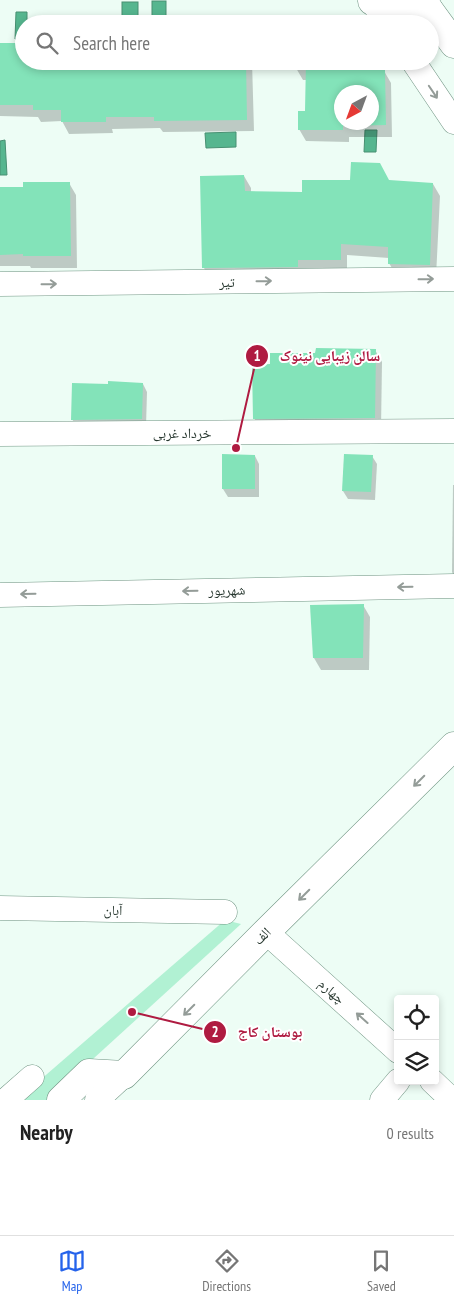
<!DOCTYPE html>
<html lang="en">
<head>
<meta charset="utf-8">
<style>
	:root { --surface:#fff; --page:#f2f2f2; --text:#222; --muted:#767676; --line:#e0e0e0; --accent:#2563eb }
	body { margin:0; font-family:"PT Sans Narrow","Noto Naskh Arabic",sans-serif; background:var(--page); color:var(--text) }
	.controls { position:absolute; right:15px; bottom:15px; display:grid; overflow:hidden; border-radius:5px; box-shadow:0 2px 8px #0003 }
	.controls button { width:45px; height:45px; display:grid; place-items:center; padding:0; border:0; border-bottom:1px solid var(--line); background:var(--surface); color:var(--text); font:25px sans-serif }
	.compass { position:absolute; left:334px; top:85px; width:45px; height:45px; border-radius:50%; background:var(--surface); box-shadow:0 2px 8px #0003; rotate:221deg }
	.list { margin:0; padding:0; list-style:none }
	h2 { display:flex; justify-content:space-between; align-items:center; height:65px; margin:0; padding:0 20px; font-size:21px }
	h2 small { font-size:16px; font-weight:400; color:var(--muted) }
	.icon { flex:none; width:28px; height:28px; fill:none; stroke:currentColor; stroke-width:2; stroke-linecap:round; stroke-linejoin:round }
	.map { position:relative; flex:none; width:454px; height:1100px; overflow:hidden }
	.search { position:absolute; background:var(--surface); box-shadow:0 2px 8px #0003; left:15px; right:15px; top:15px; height:55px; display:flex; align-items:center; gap:12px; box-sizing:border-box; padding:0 18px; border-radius:28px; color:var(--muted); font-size:19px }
	.sheet { height:135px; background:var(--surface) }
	nav { display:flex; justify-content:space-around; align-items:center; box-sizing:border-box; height:70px; border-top:1px solid var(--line); background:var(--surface); font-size:14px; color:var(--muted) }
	nav a { display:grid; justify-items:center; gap:2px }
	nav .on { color:var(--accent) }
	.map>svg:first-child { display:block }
	.green { fill:#b1f1d3 }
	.water { fill:#56b68f; stroke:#489072 }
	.shadow { fill:#0003; fill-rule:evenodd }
	.building { fill:#83e3b9; fill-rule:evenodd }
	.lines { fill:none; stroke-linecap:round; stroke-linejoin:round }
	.street-casing { stroke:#6f9482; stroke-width:25 }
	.secondary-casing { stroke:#6f9482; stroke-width:29 }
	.highway-casing { stroke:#6f9482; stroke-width:29 }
	.street { stroke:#fff; stroke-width:24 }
	.secondary { stroke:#fff; stroke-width:28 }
	.highway { stroke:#fff; stroke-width:28 }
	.oneway { stroke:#949c98 }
	.labels { text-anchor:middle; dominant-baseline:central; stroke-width:4; stroke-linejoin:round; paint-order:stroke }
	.street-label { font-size:14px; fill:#283830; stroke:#fff }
	.leader { fill:none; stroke:#af1b41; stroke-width:2 }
	.callout-dot { fill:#af1b41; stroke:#fff; stroke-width:2 }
	.mark-label { font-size:15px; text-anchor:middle; font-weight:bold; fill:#fff }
	.callout-label { font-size:15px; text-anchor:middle; font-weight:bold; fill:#af1b41; stroke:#fff; stroke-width:4; stroke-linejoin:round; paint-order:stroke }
</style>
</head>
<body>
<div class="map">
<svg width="454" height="1100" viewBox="0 0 454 1100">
	<rect width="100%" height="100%" fill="#edfdf5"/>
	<path class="green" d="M225 920 241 924 48 1100H17Z"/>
	<g class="water">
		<rect x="152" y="1" width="14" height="23"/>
		<rect x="122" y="2" width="16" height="22"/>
		<path d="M16 12H27V24H24V39H15Z"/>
		<path d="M365 130H377L376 152H364Z"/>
		<path d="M236 132V147L206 148 205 133Z"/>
		<path d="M5 140 7 175H0V141Z"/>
	</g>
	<g class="shadow">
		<path d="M0 44H15L24 61H252L254 131 163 132 160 128 112 129 113 133 69 134 62 121 41 122 38 117 0 116Z"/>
		<path d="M296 61H377L384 71 391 83 392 137H349V142L306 141 299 129 307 112V80H303L296 68ZM342 92H372V122H342Z"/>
		<path d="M244 176 251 188V193L303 194 389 182 433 184 440 196 436 277 396 275 389 263V258L347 255V272L211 280 204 268Z"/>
		<path d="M69 183 76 195 77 268H31L30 266H0V188H24Z"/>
		<path d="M375 350 382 362 381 429 261 430 254 418 271 366 317 354Z"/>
		<path d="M143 384 147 392 146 427 77 428 72 419 109 385Z"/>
		<path d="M255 456 259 464V497H228L223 489Z"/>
		<path d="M372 456 377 464 375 500 348 499 343 491Z"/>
		<path d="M453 485H454V576L452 572Z"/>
		<path d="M363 605 370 617 369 670H321L314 658Z"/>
	</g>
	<g class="building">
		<path d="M0 43H16V49H24V61H246L247 120 154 121V117H106V122H61V110H33V105H0Z"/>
		<path d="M306 61H378L385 70 386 125 343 126V130H298V111H305ZM342 92H372V122H342Z"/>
		<path d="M351 162 380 163 389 180 433 183 430 265 388 264V247L341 244V260H298V267L202 268 200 176 244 175 245 191 302 192V180H350Z"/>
		<path d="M23 182H70L71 256H23V254L0 255V187H23Z"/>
		<path d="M316 348 376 349 375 418 253 419 252 365 270 364V353H315Z"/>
		<path d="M108 381 143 383 142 419 71 420 72 383 108 384Z"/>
		<path d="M222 454 255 455V489H222Z"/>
		<path d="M344 454 373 455 371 492 342 491Z"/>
		<path d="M364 604 363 658H313L310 605Z"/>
	</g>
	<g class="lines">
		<defs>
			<g id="street">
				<path d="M371 0 388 24"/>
				<path d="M413 61 454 122"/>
				<path d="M0 284 454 279"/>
				<path d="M0 434 454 431"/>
				<path d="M0 595 454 586"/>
				<path d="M0 908 225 912"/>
				<path d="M266 932 398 1051"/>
				<path d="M432 1081 452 1100"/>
				<path d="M6 1100 32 1077"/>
				<path d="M97 1100 124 1075"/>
				<path d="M382 1100 398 1081"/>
			</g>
			<path id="secondary" d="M61 1100 89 1073 124 1075 266 932 454 746"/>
			<g id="highway">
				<path d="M422 0 454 44"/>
				<path d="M372 1 428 8"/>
			</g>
		</defs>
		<use href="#street" class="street-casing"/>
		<use href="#secondary" class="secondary-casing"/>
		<use href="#highway" class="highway-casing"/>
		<use href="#street" class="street"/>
		<use href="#secondary" class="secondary"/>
		<use href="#highway" class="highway"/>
	</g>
	<defs><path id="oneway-shaft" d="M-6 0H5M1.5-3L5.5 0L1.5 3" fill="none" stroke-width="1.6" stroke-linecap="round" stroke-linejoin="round" transform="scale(1.25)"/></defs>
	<g class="oneway">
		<use href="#oneway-shaft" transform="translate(433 92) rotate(56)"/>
		<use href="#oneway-shaft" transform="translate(426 279) rotate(-1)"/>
		<use href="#oneway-shaft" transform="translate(264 281) rotate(-1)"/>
		<use href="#oneway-shaft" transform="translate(49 284) rotate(-1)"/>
		<use href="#oneway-shaft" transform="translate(405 587) rotate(179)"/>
		<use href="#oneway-shaft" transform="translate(190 591) rotate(179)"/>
		<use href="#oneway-shaft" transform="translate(28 594) rotate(179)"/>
		<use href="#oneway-shaft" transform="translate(419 781) rotate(135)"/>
		<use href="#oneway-shaft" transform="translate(304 895) rotate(135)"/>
		<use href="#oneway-shaft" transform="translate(189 1010) rotate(135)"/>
		<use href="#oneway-shaft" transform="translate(362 1018) rotate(-138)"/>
	</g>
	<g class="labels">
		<g class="street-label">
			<text transform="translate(227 282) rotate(-1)">تیر</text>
			<text x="182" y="433">خرداد غربی</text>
			<text transform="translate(227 590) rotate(-1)">شهریور</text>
			<text transform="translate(113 910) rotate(1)">آبان</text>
			<text transform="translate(262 936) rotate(-45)">الف</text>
			<text transform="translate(332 991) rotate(42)">چهارم</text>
		</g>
	</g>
	<path class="leader" d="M236 448L257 356M132 1012L215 1032"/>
	<g class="callout-dot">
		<circle cx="236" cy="448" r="5"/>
		<circle cx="132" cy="1012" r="5"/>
		<circle cx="257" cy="356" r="12"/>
		<circle cx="215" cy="1032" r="12"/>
	</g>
	<g class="mark-label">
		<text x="257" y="361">1</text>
		<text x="215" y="1037">2</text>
	</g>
	<g class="callout-label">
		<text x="330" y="361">سالن زیبایی نینوک</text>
		<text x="270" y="1037">بوستان کاج</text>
	</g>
</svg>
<div class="controls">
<button><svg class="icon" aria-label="locate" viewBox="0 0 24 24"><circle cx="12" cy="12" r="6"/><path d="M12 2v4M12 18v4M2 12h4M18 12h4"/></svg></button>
<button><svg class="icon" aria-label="layers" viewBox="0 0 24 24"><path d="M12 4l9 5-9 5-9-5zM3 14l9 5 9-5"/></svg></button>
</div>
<svg class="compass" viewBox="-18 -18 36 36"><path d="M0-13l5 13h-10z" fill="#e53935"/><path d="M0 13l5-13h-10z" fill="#767676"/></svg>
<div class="search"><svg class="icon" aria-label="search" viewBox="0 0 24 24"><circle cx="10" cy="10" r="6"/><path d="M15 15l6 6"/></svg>Search here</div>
</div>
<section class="sheet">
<h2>Nearby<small>0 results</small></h2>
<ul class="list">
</ul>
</section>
<nav>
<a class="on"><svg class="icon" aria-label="map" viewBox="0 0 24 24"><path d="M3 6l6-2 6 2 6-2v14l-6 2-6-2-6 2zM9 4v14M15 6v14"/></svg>Map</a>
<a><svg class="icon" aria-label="directions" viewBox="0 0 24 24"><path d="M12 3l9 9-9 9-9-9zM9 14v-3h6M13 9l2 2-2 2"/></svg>Directions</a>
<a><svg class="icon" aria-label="saved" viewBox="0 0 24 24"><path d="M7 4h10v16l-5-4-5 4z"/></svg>Saved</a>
</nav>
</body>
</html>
